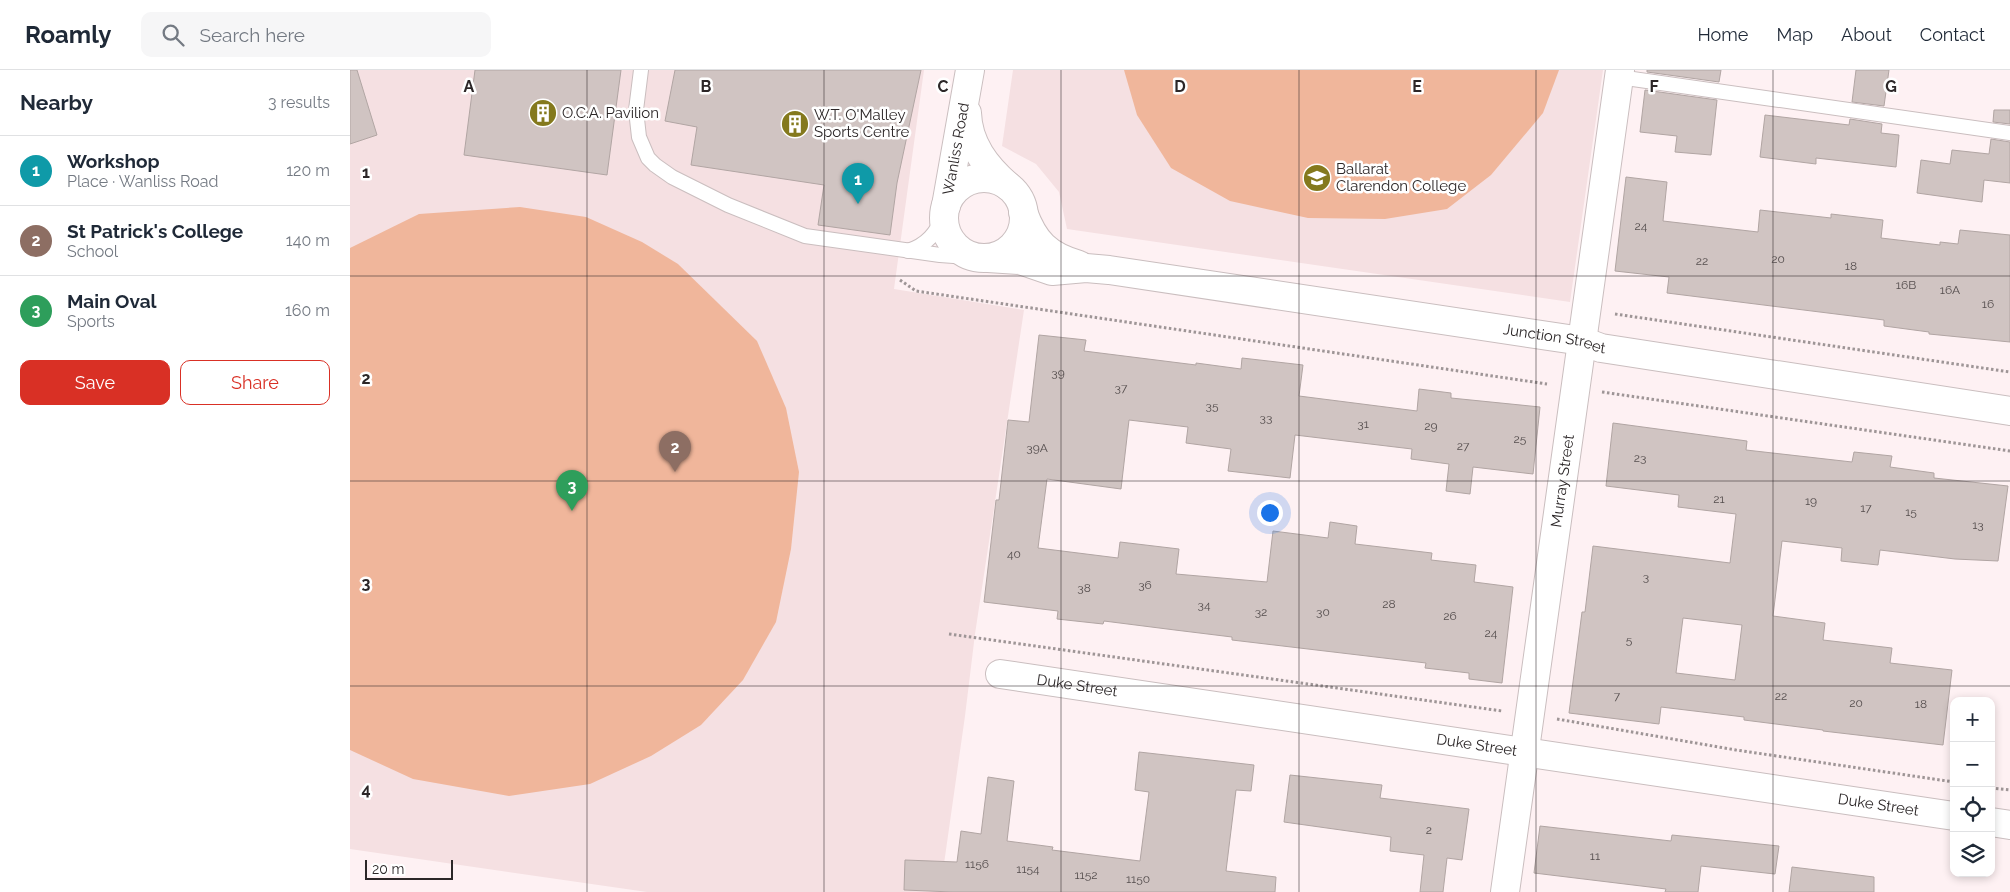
<!DOCTYPE html>
<html lang="en">
<head>
<meta charset="utf-8">
<style>
	:root { --surface:#fff; --page:#f6f6f7; --text:#1f2937; --muted:#747a83; --line:#e0e1e3; --accent:#d93025 }
	body { margin:0; font-family:Raleway,sans-serif; background:var(--page); color:var(--text) }
	.controls { position:absolute; right:15px; bottom:15px; display:grid; overflow:hidden; border-radius:10px; box-shadow:0 2px 8px #0003 }
	.controls button { width:45px; height:45px; display:grid; place-items:center; padding:0; border:0; border-bottom:1px solid var(--line); background:var(--surface); color:var(--text); font:25px sans-serif }
	.scale { position:absolute; left:15px; bottom:12px; width:88px; box-sizing:border-box; padding-left:5px; border:2px solid #2c2728; border-top:0; font-size:14px; line-height:18px; white-space:nowrap; color:#2c2728; -webkit-text-stroke:4px #fff; paint-order:stroke }
	.you { position:absolute; left:919px; top:442px; width:18px; height:18px; margin:-12px; border:4px solid #fff; border-radius:50%; background:#1a73e8; box-shadow:0 0 0 8px #1a73e833 }
	.badge { display:grid; place-items:center; width:32px; height:32px; border-radius:50%; background:var(--accent); color:#fff; font-size:16px; font-weight:700 }
	.pin { position:absolute; translate:-50% -41px; filter:drop-shadow(0 1px 2px #0008) }
	.pin::after { content:''; position:absolute; top:26px; width:18px; height:15px; background:inherit; clip-path:polygon(0 0,100% 0,50% 100%) }
	.list { margin:0; padding:0; list-style:none }
	h2 { display:flex; justify-content:space-between; align-items:center; height:65px; margin:0; padding:0 20px; font-size:21px }
	h2 small { font-size:16px; font-weight:400; color:var(--muted) }
	.list li { display:grid; grid-template-columns:32px 1fr auto; gap:15px; align-items:center; box-sizing:border-box; height:70px; padding:0 20px; border-top:1px solid var(--line) }
	.list b { display:block; font-size:19px; white-space:nowrap }
	.list p { margin:0; font-size:16px; white-space:nowrap; color:var(--muted) }
	.list em { font-size:16px; font-style:normal; color:var(--muted) }
	.actions { display:flex; gap:10px; padding:15px 20px }
	.actions a { flex:1; padding:11px 0; border:1px solid var(--accent); border-radius:10px; text-align:center; font-size:18px; color:var(--accent) }
	.actions .main { background:var(--accent); color:#fff }
	.icon { flex:none; width:28px; height:28px; fill:none; stroke:currentColor; stroke-width:2; stroke-linecap:round; stroke-linejoin:round }
	.map { position:relative; flex:none; width:1660px; height:822px; overflow:hidden }
	header { display:flex; align-items:center; gap:30px; box-sizing:border-box; height:70px; padding:0 25px; background:var(--surface); border-bottom:1px solid var(--line) }
	header strong { font-size:24px }
	nav { display:flex; gap:28px; margin-inline-start:auto; font-size:18px }
	.search { width:350px; height:45px; background:var(--page); display:flex; align-items:center; gap:12px; box-sizing:border-box; padding:0 18px; border-radius:10px; color:var(--muted); font-size:19px }
	main { display:flex }
	aside { flex:1; background:var(--surface) }
	.map>svg:first-child { display:block }
	.built { fill:#f5e0e2 }
	.green { fill:#f0b69b }
	.building { fill:#d0c4c2; stroke:#b1a5a3; fill-rule:evenodd }
	.lines { fill:none; stroke-linecap:round; stroke-linejoin:round }
	.service-casing { stroke:#cabebf; stroke-width:16 }
	.minor-casing { stroke:#cabebf; stroke-width:30 }
	.path { stroke:#9e9596; stroke-width:3; stroke-dasharray:2.5 2.5; stroke-linecap:butt }
	.service { stroke:#fff; stroke-width:14 }
	.minor { stroke:#fff; stroke-width:28 }
	.grid { fill:none; stroke:#2c2728; stroke-width:1; stroke-opacity:0.55 }
	.labels { text-anchor:middle; dominant-baseline:central; stroke-width:5; stroke-linejoin:round; paint-order:stroke }
	.number-label { font-size:12px; fill:#554e4e }
	.poi-label { font-size:15px; fill:#2c2728; stroke:#fff; text-anchor:start }
	.street-label { font-size:15px; fill:#2c2728; stroke:#fff }
	.grid-label { font-size:16px; text-anchor:middle; font-weight:bold; fill:#2c2728; stroke:#fff; stroke-width:5; stroke-linejoin:round; paint-order:stroke }
</style>
</head>
<body>
<header>
<strong>Roamly</strong>
<div class="search"><svg class="icon" aria-label="search" viewBox="0 0 24 24"><circle cx="10" cy="10" r="6"/><path d="M15 15l6 6"/></svg>Search here</div>
<nav><a>Home</a><a>Map</a><a>About</a><a>Contact</a></nav>
</header>
<main>
<aside>
<h2>Nearby<small>3 results</small></h2>
<ul class="list">
<li><span class="badge" style="background:#0f9aa8">1</span><div><b>Workshop</b><p>Place · Wanliss Road</p></div><em>120 m</em></li>
<li><span class="badge" style="background:#8d6e63">2</span><div><b>St Patrick's College</b><p>School</p></div><em>140 m</em></li>
<li><span class="badge" style="background:#2e9e5b">3</span><div><b>Main Oval</b><p>Sports</p></div><em>160 m</em></li>
</ul>
<div class="actions"><a class="main">Save</a><a>Share</a></div>
</aside>
<div class="map">
<svg width="1660" height="822" viewBox="0 0 1660 822">
	<rect width="100%" height="100%" fill="#fef1f3"/>
	<g class="built">
		<path d="M0 0H574L544 219 674 240 625 564 615 646 590 822H297L0 779Z"/>
		<path d="M663 0H1253L1220 232 717 159 709 122 686 94 652 76Z"/>
	</g>
	<g class="green">
		<path d="M774 0H1209L1193 43 1141 105 1097 139 1035 149 958 148 880 131 821 98 787 45Z"/>
		<path d="M170 137 236 147 292 172 328 194 407 271 436 338 449 402 441 479 426 552 393 610 351 655 301 686 240 714 159 726 63 709 0 680V178L69 144Z"/>
	</g>
	<g class="building">
		<path d="M0 0H7L27 65 0 74Z"/>
		<path d="M125 0H271L257 105 114 85Z"/>
		<path d="M325 0H571L547 113 540 165 468 155 474 115 341 95 347 57 315 51Z"/>
		<path d="M1297 0H1371L1369 12 1297 2Z"/>
		<path d="M1506 0H1539L1534 36 1502 32Z"/>
		<path d="M1295 20 1367 30 1361 85 1325 82 1327 66 1290 62Z"/>
		<path d="M1644 40H1660V54L1643 52Z"/>
		<path d="M1415 45 1499 55 1500 49 1532 54 1531 63 1549 65 1546 97 1466 88V94L1410 87Z"/>
		<path d="M1641 69 1660 72V113L1634 110 1632 132 1567 123 1571 90 1600 94 1602 80 1639 84Z"/>
		<path d="M1276 107 1317 112 1313 151 1408 162 1410 140 1481 148V144L1533 150 1531 168 1590 175V172L1608 174 1610 160 1660 165V272L1579 264V262L1534 256V250L1317 223 1319 207 1265 201Z"/>
		<path d="M689 265 736 270 734 281 846 295V293L891 299 892 288 953 295 949 326 1067 341 1069 319 1101 323V328L1190 337 1183 404 1123 397 1120 424 1096 421 1099 394 1061 389 1062 379 945 365 940 408 878 401 881 379 836 373 838 357 779 350 771 419 697 409 688 478 768 488 770 472 829 479 826 504 917 512 923 461 978 468 980 452 1007 456 1005 474 1082 483 1081 490 1126 495 1124 512 1163 517 1152 613 1119 609V603L1075 598 1076 593 882 570V567L825 560 754 551 753 554 707 549 708 541 634 532 646 430H649L658 350 679 352Z"/>
		<path d="M1263 353 1397 371 1396 380 1502 392 1504 382 1542 386 1540 397 1584 403V408L1658 416 1648 491 1605 489 1530 480 1528 495 1491 491 1492 478 1432 471 1423 546 1475 553 1473 570 1542 578 1540 593 1602 600 1593 675 1473 661V660L1394 650V647L1311 637 1309 654 1219 643 1232 542H1235L1243 476 1380 493 1386 444 1328 437 1329 425 1256 416ZM1333 548 1392 555 1385 610 1326 603Z"/>
		<path d="M789 682 904 695 901 721 886 720 876 801 926 807 925 822H603L554 820 555 790 607 792 611 761 631 764 638 707 664 711 657 771 703 777 702 780 790 791 799 722 785 720Z"/>
		<path d="M940 705 1032 715 1030 728 1119 739 1112 790 1097 788 1093 822H1070L1074 785 1040 781 1041 767 934 752Z"/>
		<path d="M1190 756 1321 771 1322 765 1429 776 1425 804 1351 796 1348 822H1315L1316 819 1184 803Z"/>
		<path d="M1442 797 1524 807V822H1439Z"/>
	</g>
	<g class="lines">
		<defs>
			<g id="service">
				<path d="M291 0 286 40 289 67 298 88 305 95 322 107 378 135 455 166 590 185 631 188"/>
				<path d="M1269 7 1660 63"/>
				<path d="M558 181C577 175 586 163 594 146"/>
			</g>
			<g id="minor">
				<path d="M617 43C618 74 636 97 658 116"/>
				<circle cx="634" cy="148" r="40"/>
				<path id="s1" d="M596 136 620 0"/>
				<path d="M673 142C684 172 697 186 729 195"/>
				<path id="s2" d="M638 188 670 190 702 201 736 198 759 200 1232 271 1251 278 1660 341"/>
				<path id="s3" d="M650 604 1604 746"/>
				<path d="M1641 752 1660 755"/>
				<path id="s4" d="M1155 822 1270 0"/>
			</g>
		</defs>
		<use href="#service" class="service-casing"/>
		<use href="#minor" class="minor-casing"/>
		<g class="path">
			<path d="M550 210 566 221 1197 314"/>
			<path d="M1265 244 1660 302"/>
			<path d="M1252 322 1660 381"/>
			<path d="M599 564 1152 641"/>
			<path d="M1207 649 1386 680 1604 712"/>
			<path d="M1641 718 1660 720"/>
		</g>
		<use href="#service" class="service"/>
		<use href="#minor" class="minor"/>
	</g>
	<path class="grid" d="M237 0V822M474 0V822M711 0V822M949 0V822M1186 0V822M1423 0V822M0 206H1660M0 411H1660M0 616H1660"/>
	<defs>
		<symbol id="building-disc" viewBox="-11 -11 22 22"><circle r="9.5" fill="#84791d" stroke="#fff"/><path d="M-4-6H4V6H1V3H-1V6H-4ZM-2.5-4.3h1.7v1.8h-1.7ZM.8-4.3h1.7v1.8H.8ZM-2.5-1h1.7V.8h-1.7ZM.8-1h1.7V.8H.8Z" fill="#fff"/></symbol>
		<symbol id="school-disc" viewBox="-11 -11 22 22"><circle r="9.5" fill="#84791d" stroke="#fff"/><path d="M0-5L7-2L0 1L-7-2ZM-4 1L0 2.5L4 1V4Q0 6-4 4Z" fill="#fff"/></symbol>
	</defs>
	<g fill-rule="evenodd">
		<use href="#building-disc" x="177" y="27" width="32" height="32"/>
		<use href="#building-disc" x="429" y="38" width="32" height="32"/>
		<use href="#school-disc" x="951" y="92" width="32" height="32"/>
	</g>
	<g class="labels">
		<g class="number-label">
			<text x="1291" y="156">24</text>
			<text x="1428" y="189">20</text>
			<text x="1352" y="191">22</text>
			<text x="1501" y="196">18</text>
			<text x="1556" y="215">16B</text>
			<text x="1600" y="220">16A</text>
			<text x="1638" y="234">16</text>
			<text x="708" y="303">39</text>
			<text x="771" y="318">37</text>
			<text x="862" y="336">35</text>
			<text x="916" y="348">33</text>
			<text x="1013" y="354">31</text>
			<text x="1081" y="356">29</text>
			<text x="1170" y="369">25</text>
			<text x="1113" y="376">27</text>
			<text x="687" y="378">39A</text>
			<text x="1290" y="388">23</text>
			<text x="1369" y="429">21</text>
			<text x="1461" y="431">19</text>
			<text x="1516" y="438">17</text>
			<text x="1561" y="442">15</text>
			<text x="1628" y="455">13</text>
			<text x="664" y="484">40</text>
			<text x="1296" y="507">3</text>
			<text x="795" y="515">36</text>
			<text x="734" y="518">38</text>
			<text x="1039" y="534">28</text>
			<text x="854" y="535">34</text>
			<text x="911" y="542">32</text>
			<text x="973" y="542">30</text>
			<text x="1100" y="546">26</text>
			<text x="1141" y="563">24</text>
			<text x="1279" y="570">5</text>
			<text x="1267" y="626">7</text>
			<text x="1431" y="626">22</text>
			<text x="1506" y="633">20</text>
			<text x="1571" y="634">18</text>
			<text x="1079" y="760">2</text>
			<text x="1245" y="786">11</text>
			<text x="627" y="794">1156</text>
			<text x="678" y="799">1154</text>
			<text x="736" y="805">1152</text>
			<text x="788" y="809">1150</text>
		</g>
		<g class="poi-label">
			<text x="212" y="43">O.C.A. Pavilion</text>
			<text x="464" y="45">W.T. O'Malley<tspan x="464" dy="17">Sports Centre</tspan></text>
			<text x="986" y="99">Ballarat<tspan x="986" dy="17">Clarendon College</tspan></text>
		</g>
		<g class="street-label">
			<text stroke="none"><textPath href="#s1" startOffset="58">Wanliss Road</textPath></text>
			<text stroke="none"><textPath href="#s2" startOffset="574">Junction Street</textPath></text>
			<text stroke="none"><textPath href="#s4" startOffset="415">Murray Street</textPath></text>
			<text stroke="none"><textPath href="#s3" startOffset="78">Duke Street</textPath></text>
			<text stroke="none"><textPath href="#s3" startOffset="482">Duke Street</textPath></text>
			<text stroke="none"><textPath href="#s3" startOffset="888">Duke Street</textPath></text>
		</g>
	</g>
	<g class="grid-label">
		<text x="119" y="22">A</text>
		<text x="356" y="22">B</text>
		<text x="593" y="22">C</text>
		<text x="830" y="22">D</text>
		<text x="1067" y="22">E</text>
		<text x="1304" y="22">F</text>
		<text x="1541" y="22">G</text>
		<text x="16" y="108">1</text>
		<text x="16" y="314">2</text>
		<text x="16" y="519">3</text>
		<text x="16" y="725">4</text>
	</g>
</svg>
<div class="controls">
<button>+</button>
<button>−</button>
<button><svg class="icon" aria-label="locate" viewBox="0 0 24 24"><circle cx="12" cy="12" r="6"/><path d="M12 2v4M12 18v4M2 12h4M18 12h4"/></svg></button>
<button><svg class="icon" aria-label="layers" viewBox="0 0 24 24"><path d="M12 4l9 5-9 5-9-5zM3 14l9 5 9-5"/></svg></button>
</div>
<div class="scale">20 m</div>
<div class="you"></div>
<div class="pin badge" style="left:508px;top:134px;background:#0f9aa8">1</div>
<div class="pin badge" style="left:325px;top:402px;background:#8d6e63">2</div>
<div class="pin badge" style="left:222px;top:441px;background:#2e9e5b">3</div>
</div>
</main>
</body>
</html>
